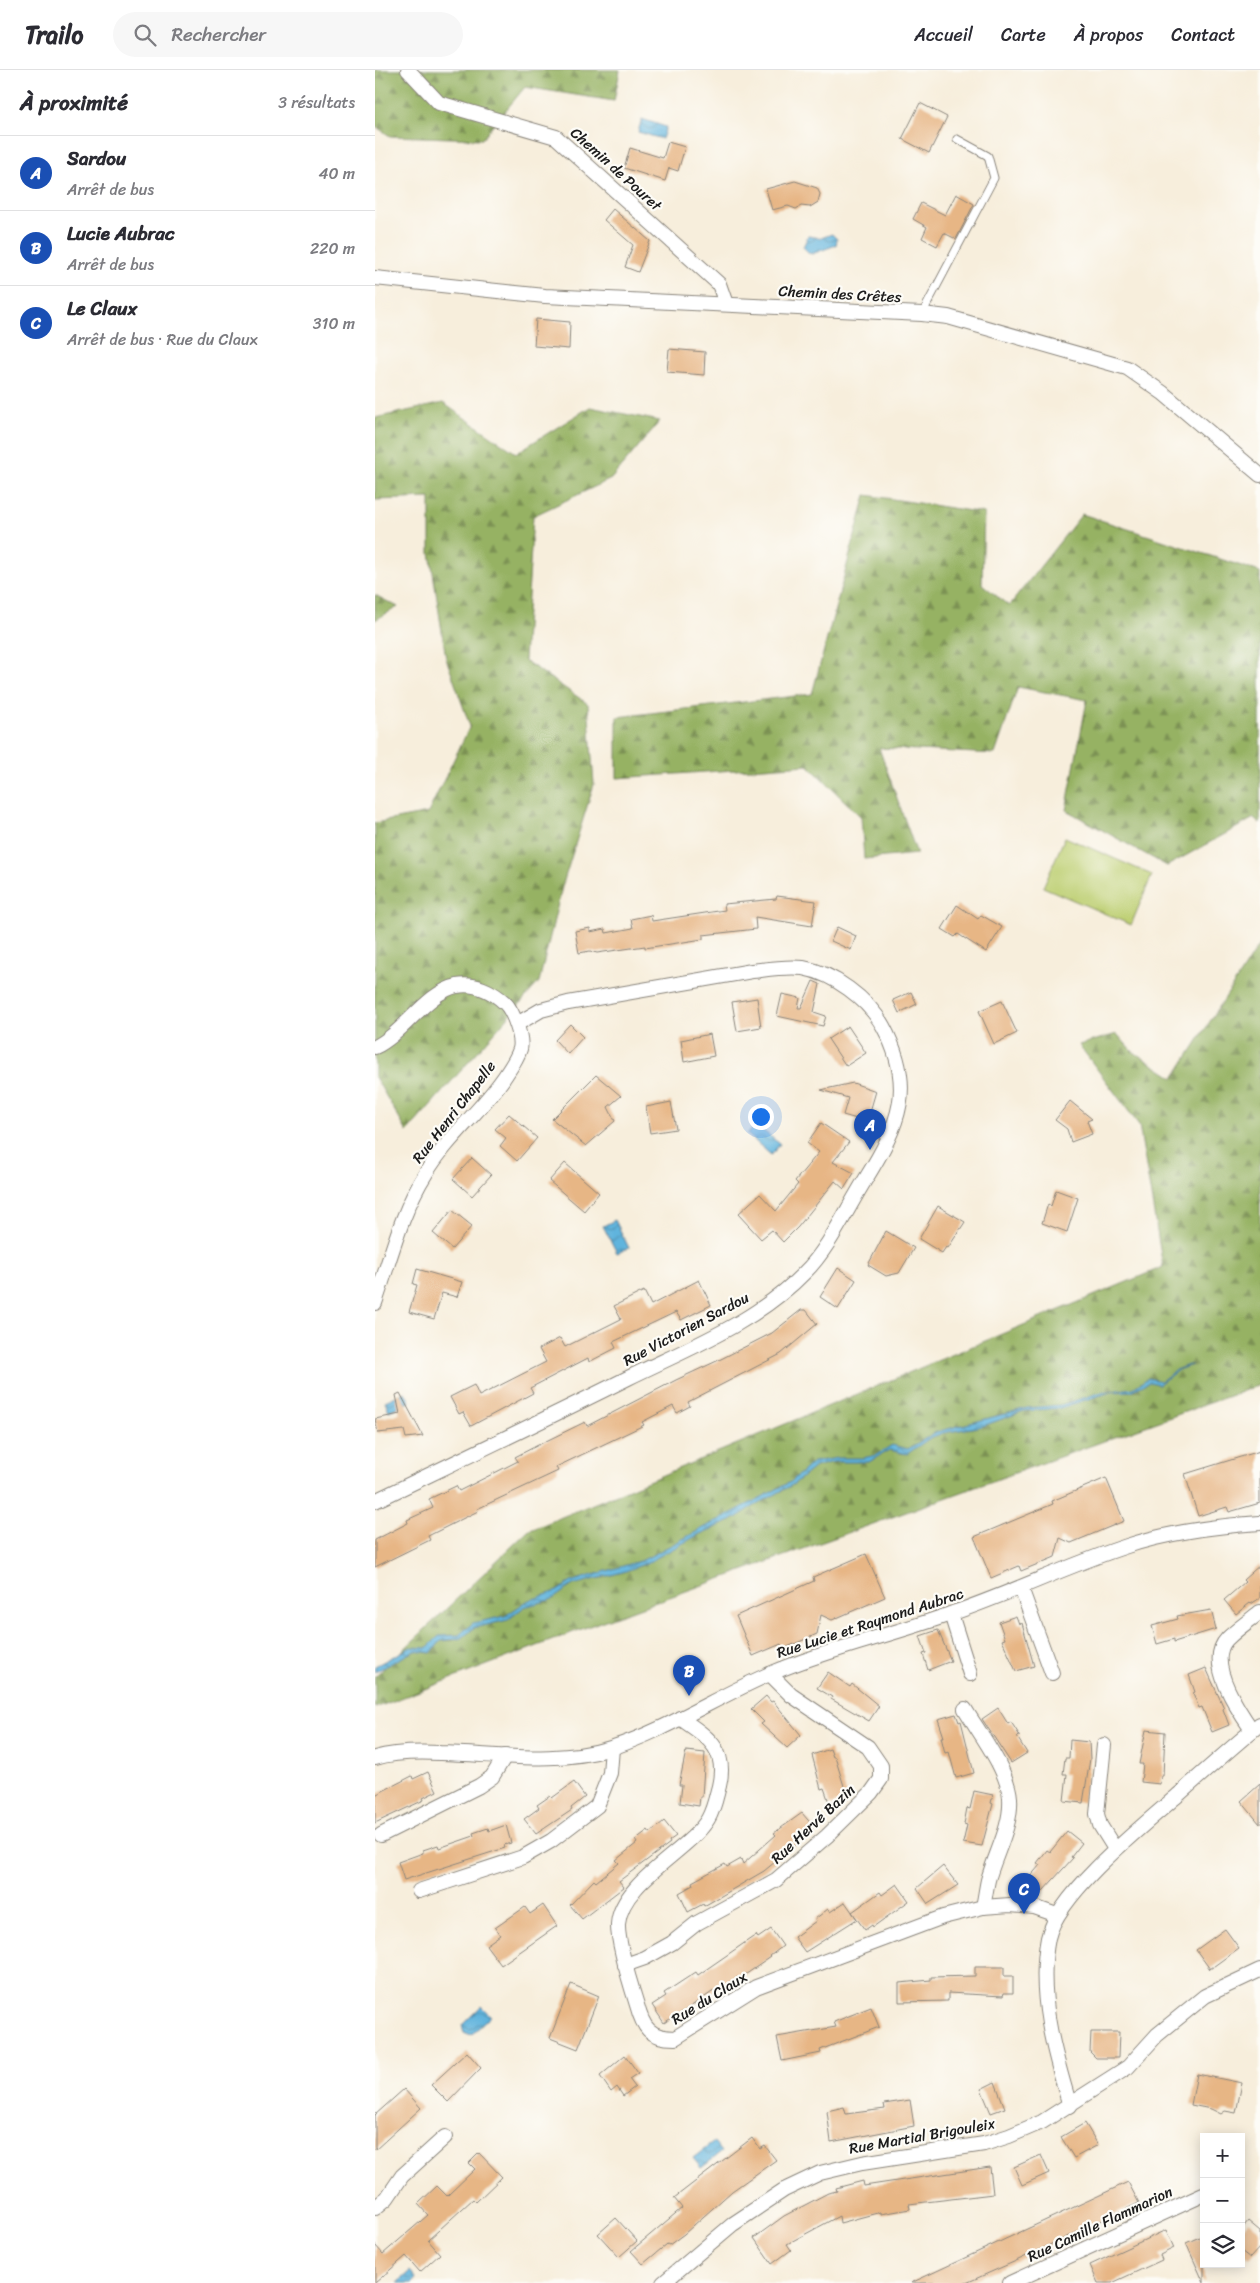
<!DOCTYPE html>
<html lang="fr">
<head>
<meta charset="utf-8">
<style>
	:root { --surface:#fff; --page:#f7f7f7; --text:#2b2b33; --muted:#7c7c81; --line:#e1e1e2; --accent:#7c3aed }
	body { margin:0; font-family:Sriracha,sans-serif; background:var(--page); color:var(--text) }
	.controls { position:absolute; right:15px; bottom:15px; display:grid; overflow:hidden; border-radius:0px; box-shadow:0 2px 12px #0003 }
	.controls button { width:45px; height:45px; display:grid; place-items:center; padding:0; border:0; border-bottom:1px solid var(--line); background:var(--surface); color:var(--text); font:25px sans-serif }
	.you { position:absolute; left:385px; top:1046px; width:18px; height:18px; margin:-12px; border:4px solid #fff; border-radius:50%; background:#1a73e8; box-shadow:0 0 0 8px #1a73e833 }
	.badge { display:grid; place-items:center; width:32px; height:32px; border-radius:50%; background:var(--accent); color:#fff; font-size:16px; font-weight:700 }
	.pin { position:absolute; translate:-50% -41px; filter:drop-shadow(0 1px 2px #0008) }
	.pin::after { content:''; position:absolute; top:26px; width:18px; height:15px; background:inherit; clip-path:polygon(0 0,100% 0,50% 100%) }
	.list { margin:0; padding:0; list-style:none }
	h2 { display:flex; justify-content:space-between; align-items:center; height:65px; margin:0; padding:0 20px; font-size:21px }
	h2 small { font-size:16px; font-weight:400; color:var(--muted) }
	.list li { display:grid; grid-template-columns:32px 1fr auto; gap:15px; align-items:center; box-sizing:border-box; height:75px; padding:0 20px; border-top:1px solid var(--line) }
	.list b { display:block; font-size:19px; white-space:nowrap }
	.list p { margin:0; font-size:16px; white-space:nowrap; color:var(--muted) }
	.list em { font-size:16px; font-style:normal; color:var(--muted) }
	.icon { flex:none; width:28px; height:28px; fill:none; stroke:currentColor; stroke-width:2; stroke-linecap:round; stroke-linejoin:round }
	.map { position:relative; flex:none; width:885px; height:2213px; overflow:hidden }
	header { display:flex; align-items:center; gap:30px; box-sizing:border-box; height:70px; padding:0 25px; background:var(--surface); border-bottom:1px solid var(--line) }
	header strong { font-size:24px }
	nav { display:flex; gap:28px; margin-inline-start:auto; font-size:18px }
	.search { width:350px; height:45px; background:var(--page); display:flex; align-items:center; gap:12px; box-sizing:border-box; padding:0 18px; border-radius:28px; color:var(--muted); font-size:19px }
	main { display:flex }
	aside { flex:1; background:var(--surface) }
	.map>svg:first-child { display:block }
	.grass { fill:#bdcf72; stroke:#6c7647 }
	.forest { fill:url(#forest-firs); stroke:#596740 }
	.water { fill:url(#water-waves); stroke:#3e687c }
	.building { fill:#e7b685 }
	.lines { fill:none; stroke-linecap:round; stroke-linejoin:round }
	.lane-casing { stroke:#8a857c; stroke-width:9 }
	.street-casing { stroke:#8a857c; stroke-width:16 }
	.lane { stroke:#fff; stroke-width:7 }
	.street { stroke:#fff; stroke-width:14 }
	.labels { text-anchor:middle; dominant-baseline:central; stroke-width:4.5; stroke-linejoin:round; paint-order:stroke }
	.street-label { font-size:15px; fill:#1c1c1c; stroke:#fdfcf7 }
</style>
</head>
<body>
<header>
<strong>Trailo</strong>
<div class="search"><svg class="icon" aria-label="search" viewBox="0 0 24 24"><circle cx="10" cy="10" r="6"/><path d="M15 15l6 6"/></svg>Rechercher</div>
<nav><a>Accueil</a><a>Carte</a><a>À propos</a><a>Contact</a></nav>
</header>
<main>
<aside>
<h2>À proximité<small>3 résultats</small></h2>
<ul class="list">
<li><span class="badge" style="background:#1a4fb4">A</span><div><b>Sardou</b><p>Arrêt de bus</p></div><em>40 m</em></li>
<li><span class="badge" style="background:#1a4fb4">B</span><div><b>Lucie Aubrac</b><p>Arrêt de bus</p></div><em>220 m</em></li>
<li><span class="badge" style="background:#1a4fb4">C</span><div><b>Le Claux</b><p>Arrêt de bus · Rue du Claux</p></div><em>310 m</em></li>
</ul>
</aside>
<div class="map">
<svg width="885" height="2213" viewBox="0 0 885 2213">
	<defs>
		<pattern id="forest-firs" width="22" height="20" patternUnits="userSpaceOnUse" patternTransform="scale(1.25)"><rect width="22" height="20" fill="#96b264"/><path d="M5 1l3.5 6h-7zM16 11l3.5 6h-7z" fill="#7a9052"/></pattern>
		<pattern id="water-waves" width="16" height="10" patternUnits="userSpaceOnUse" patternTransform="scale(1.25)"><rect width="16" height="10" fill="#61b4dd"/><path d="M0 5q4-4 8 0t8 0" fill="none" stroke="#4f92b2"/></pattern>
	</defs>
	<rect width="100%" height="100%" fill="#fdfcf7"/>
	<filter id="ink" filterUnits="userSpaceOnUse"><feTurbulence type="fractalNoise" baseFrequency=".02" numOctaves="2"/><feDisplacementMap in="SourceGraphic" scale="10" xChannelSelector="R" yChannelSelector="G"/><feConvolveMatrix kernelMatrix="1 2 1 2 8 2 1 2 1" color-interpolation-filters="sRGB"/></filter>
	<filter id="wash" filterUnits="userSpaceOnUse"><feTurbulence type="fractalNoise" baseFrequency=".0096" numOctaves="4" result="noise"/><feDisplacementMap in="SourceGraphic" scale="20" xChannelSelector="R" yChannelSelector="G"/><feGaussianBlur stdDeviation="1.12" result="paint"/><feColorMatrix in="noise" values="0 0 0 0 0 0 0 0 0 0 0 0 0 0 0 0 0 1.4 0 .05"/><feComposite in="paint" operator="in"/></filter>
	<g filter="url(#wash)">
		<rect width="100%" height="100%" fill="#f7eedc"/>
		<path class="grass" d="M690 767 777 805 756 855 668 817Z"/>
		<g class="forest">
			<path d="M0 0H245L239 31 150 17 107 69 15 66 0 56Z"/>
			<path d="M68 333 141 383 215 337 285 351 236 409 158 446 149 590 213 634 219 714 187 817 164 912 32 1062 0 1007V753L53 743 95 656 71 588 55 483V428L0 430V348Z"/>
			<path d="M491 425 609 443 607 514 634 536 707 444 885 502V753L879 748 792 796 691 740 712 630 643 617 620 684 504 678 542 784 489 789 486 747 433 695 242 708V647L437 624Z"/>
			<path d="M0 525 23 537 0 550Z"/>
			<path d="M885 873V1315L225 1552 0 1638V1607L153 1461 788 1197 764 1055 704 975 742 964 757 981 799 1008Z"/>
		</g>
		<g class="water">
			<path d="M267 49 291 57 287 69 263 62Z"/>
			<path d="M457 164 462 169 461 175 437 184 434 183 428 177 433 166 446 168Z"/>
			<path d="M381 1055 405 1074 396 1085 372 1064Z"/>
			<path d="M240 1150 254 1178 242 1183 228 1156Z"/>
			<path d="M813 1295H817L803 1300 784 1314 774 1312 757 1321 736 1322 685 1338 649 1341 608 1356 568 1363 555 1368 532 1384 514 1380 494 1392H458L440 1397 419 1414 376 1438 356 1451 325 1464 272 1493 248 1502 198 1515 178 1529 149 1537 133 1550 99 1558 87 1568 66 1571 56 1583 39 1581 0 1602V1596L36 1577 52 1578 64 1566 84 1565 98 1553 130 1546 152 1531 182 1521 198 1511 268 1490 417 1411 438 1392 463 1388H488L501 1385 517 1375 533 1379 561 1362 652 1338 686 1335 727 1322 758 1318 773 1308 786 1311 800 1300Z"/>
			<path d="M30 1322 35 1332 14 1341 10 1331Z"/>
			<path d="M106 1936 116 1946 96 1965 89 1962 87 1955Z"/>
			<path d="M339 2072 347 2082 326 2098 318 2088Z"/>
			<path d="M35 2201 42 2209 38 2213H22Z"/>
		</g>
		<g id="blocks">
			<g class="building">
				<path d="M545 33 572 47 554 83 527 69Z"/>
				<path d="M293 72 310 77 303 101 294 98 290 111 249 98 255 78 288 88Z"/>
				<path d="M420 111 442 118 445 124 443 132 435 137 426 136 421 139 413 136 397 140 391 119Z"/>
				<path d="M581 124 599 134 581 169 569 163 562 176 547 168 552 157 538 149 546 133 570 145Z"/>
				<path d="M238 139 275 171 263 202 250 197 258 175 229 150Z"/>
				<path d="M161 249 195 252 194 279 159 276Z"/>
				<path d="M294 279 330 282 329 305 292 302Z"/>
				<path d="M402 826 441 831 437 856 380 847 381 859 328 865V869L270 878V876L222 883 215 881 204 883 200 861 215 858V862L230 859 231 863 258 858 256 849 276 845 277 851 350 840 349 834 401 829Z"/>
				<path d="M582 835 603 849 606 845 627 857 611 882 583 864 580 867 567 859Z"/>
				<path d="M462 857 481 866 476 880 456 871Z"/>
				<path d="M438 911 445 914 439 942 451 946 448 956 402 946 407 924 425 928 423 938H426Z"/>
				<path d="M536 922 542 934 524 943 518 930Z"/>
				<path d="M382 928 386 957 362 961 357 932Z"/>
				<path d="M627 931 642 963 619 974 604 941Z"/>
				<path d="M195 954 208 967 193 984 180 970Z"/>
				<path d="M473 956 491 983 471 996 453 969Z"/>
				<path d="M335 964 339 986 309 992 306 970Z"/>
				<path d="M221 1005 246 1026 233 1037 240 1051 211 1076 177 1049Z"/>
				<path d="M478 1013 501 1021 492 1052 468 1045 473 1028 446 1020Z"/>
				<path d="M695 1031 717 1049 712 1051 717 1064 696 1072 692 1059 680 1050Z"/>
				<path d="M296 1032 301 1059 275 1063 271 1037Z"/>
				<path d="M134 1044 162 1068 142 1091 125 1076 131 1068 120 1059Z"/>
				<path d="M446 1053 474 1072 458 1092 479 1103 469 1119 460 1111 423 1157 408 1172 397 1160 386 1169 363 1144 385 1124 401 1141 423 1114 420 1111 444 1082 432 1073Z"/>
				<path d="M97 1088 116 1105 97 1126 78 1109Z"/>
				<path d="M190 1093 224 1123 209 1141 174 1111Z"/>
				<path d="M681 1120 703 1128 692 1162 667 1153 673 1134 676 1136Z"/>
				<path d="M563 1136 590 1152 573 1178 571 1177 567 1183 544 1169Z"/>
				<path d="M77 1140 97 1156 77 1179 58 1163Z"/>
				<path d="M511 1161 539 1178 524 1203 511 1206 493 1195Z"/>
				<path d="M463 1198 481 1210 463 1239 445 1227Z"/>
				<path d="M42 1199 87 1212 82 1227 67 1223 59 1249 34 1242 42 1215 38 1214Z"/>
				<path d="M324 1210 336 1235 306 1250 301 1242 238 1272 241 1278 214 1292 213 1288 155 1318 158 1323 96 1356 88 1342 84 1344 75 1327 99 1315 104 1326 171 1292 164 1279 185 1268 190 1277 246 1249 239 1236 269 1221 276 1235Z"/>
				<path d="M426 1240H431L442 1254 406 1284 313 1332 315 1336 302 1343 298 1336 267 1352 269 1355 181 1397 183 1401 102 1439 103 1441 53 1466 55 1470 0 1497V1470L33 1453 32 1450 58 1438 54 1429 81 1416 84 1421 143 1391 140 1387 169 1372 210 1352 212 1356 301 1310 344 1290 397 1263Z"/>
				<path d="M25 1323 48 1366 31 1368 29 1360 3 1363 0 1349 25 1344 21 1325Z"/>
				<path d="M885 1381V1433L854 1442 852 1437 823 1446 810 1404Z"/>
				<path d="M731 1408 749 1451 696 1473 685 1468 680 1487 646 1501 644 1496 616 1508 599 1467 678 1434 677 1431Z"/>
				<path d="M491 1484 510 1527 457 1550 446 1545 442 1564 408 1579 406 1574 378 1586 361 1546 439 1511 438 1507Z"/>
				<path d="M885 1495V1528L876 1534 875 1533 861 1544 849 1530 870 1512 868 1510Z"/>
				<path d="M836 1540 841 1559 799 1572V1569L782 1574 777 1556 803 1549 802 1546Z"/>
				<path d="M641 1546 644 1554 647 1553 659 1596 641 1601 627 1570 630 1569 624 1552Z"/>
				<path d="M563 1560 576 1591 553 1600 548 1584 551 1583 545 1566Z"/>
				<path d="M831 1598 849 1638 848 1639 854 1655 837 1662 827 1637 824 1638 818 1623 820 1622 814 1605Z"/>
				<path d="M453 1602 475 1617 477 1614 504 1636 494 1651 456 1629 457 1627 442 1618Z"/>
				<path d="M391 1626 396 1632 398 1631 426 1665 412 1678 386 1654 389 1652 376 1639Z"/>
				<path d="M623 1638 633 1654 636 1652 645 1666 642 1667 652 1683 636 1693 607 1649Z"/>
				<path d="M581 1644 584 1652 586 1651 599 1703 581 1708 574 1682 570 1683 566 1667H569L563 1649Z"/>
				<path d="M771 1660 790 1662 788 1706H786L785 1714 766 1712 768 1694H764Z"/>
				<path d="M695 1670 714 1672 715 1689 708 1733 689 1731 692 1704H688L690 1688H694Z"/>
				<path d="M455 1679 458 1687H460L473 1729 455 1735 449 1718 446 1719 437 1685Z"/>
				<path d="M311 1681 330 1683 327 1727H325L324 1736 305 1733 307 1715H304Z"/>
				<path d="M53 1702 62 1721 48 1728 49 1730 0 1753V1725L37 1706 38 1709Z"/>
				<path d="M199 1712 210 1727 196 1738 197 1740 161 1764 149 1749 164 1738 162 1735 175 1726 177 1728Z"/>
				<path d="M885 1714V1754L866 1731Z"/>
				<path d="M599 1721 618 1725 616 1733 618 1734 607 1776 588 1773 592 1755 589 1754 592 1738 595 1739Z"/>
				<path d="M427 1743 439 1757 433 1763 434 1764 389 1801 329 1836 328 1834 313 1842 304 1823 318 1815 317 1812 350 1794 352 1797 366 1789 368 1794 401 1765 399 1763Z"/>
				<path d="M289 1751 301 1766 294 1771 295 1773 244 1811 249 1817 207 1849 195 1835 219 1810 221 1812 244 1793 241 1790 262 1773 260 1770 273 1760 275 1763Z"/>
				<path d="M131 1755 136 1773 129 1775 130 1778 29 1810 23 1792 48 1783V1780L63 1775 64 1778 99 1766 98 1763 113 1758 114 1761Z"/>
				<path d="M692 1761 707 1773 696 1787 698 1788 668 1821 653 1809 665 1795 662 1793 672 1780 675 1782Z"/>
				<path d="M568 1796 583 1815 553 1834 542 1818Z"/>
				<path d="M522 1814 534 1831 498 1857 497 1855 490 1860 477 1842 505 1822 507 1825Z"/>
				<path d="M470 1832 482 1849 430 1882 419 1867 441 1851 440 1849 453 1839 455 1842Z"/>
				<path d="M168 1835 182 1856 126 1895 111 1875 125 1865 120 1858 150 1837 155 1844Z"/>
				<path d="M396 1859 408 1876 395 1886 396 1887 364 1909 363 1907 350 1916 349 1914 303 1945 302 1944 289 1953 277 1935 291 1926 289 1923 321 1902 323 1905 381 1865 383 1868Z"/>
				<path d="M850 1859 864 1878 835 1899 821 1880Z"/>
				<path d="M600 1897H629V1906H638V1923H629L628 1926 573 1923V1931L524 1932V1913L556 1910V1907L600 1906Z"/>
				<path d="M196 1914 224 1926 203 1979 175 1968Z"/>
				<path d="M496 1937 504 1957 445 1980 446 1983 407 1991 402 1967 461 1957 459 1952Z"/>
				<path d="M716 1962H744L743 1988H721L715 1982Z"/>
				<path d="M92 1982 106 1998 73 2032 56 2015Z"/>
				<path d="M250 1985 263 2003 254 2009 260 2017 248 2026 242 2017 236 2022 225 2006Z"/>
				<path d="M822 2004 867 2013 861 2043 850 2041 846 2044 836 2039 816 2035Z"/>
				<path d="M620 2012 630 2038 616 2043 606 2019Z"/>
				<path d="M29 2019 46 2038 0 2080V2045Z"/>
				<path d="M535 2030 539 2056 456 2072 452 2041 469 2037 471 2044 510 2039 509 2034Z"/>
				<path d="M710 2053 723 2075 699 2088 686 2067Z"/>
				<path d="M377 2068 385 2079 390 2076 401 2090 357 2121 309 2164 294 2175 292 2174 268 2194 256 2181 307 2138 299 2128Z"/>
				<path d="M104 2083 127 2107 101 2132 98 2129 53 2170 65 2184 45 2202 31 2186 0 2213V2175L8 2184 53 2145 43 2134 62 2116 72 2126 100 2099 94 2093Z"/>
				<path d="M666 2085 674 2103 647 2115 639 2097Z"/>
				<path d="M615 2097 618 2124 534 2134 535 2139 506 2144V2142L465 2153 464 2146 412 2174 416 2180 397 2194 379 2168 409 2146 453 2123 462 2121 461 2118 488 2111 489 2116Z"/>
				<path d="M753 2112 764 2133 641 2191 591 2213H536Z"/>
				<path d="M241 2148 262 2171 244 2187 223 2164Z"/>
				<path d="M873 2151 885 2161V2177L875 2188 866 2181V2160Z"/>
				<path d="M791 2160 799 2178 785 2185 787 2190 737 2213H723L715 2195Z"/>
				<path d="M829 2165V2213L811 2173Z"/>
			</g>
		</g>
	</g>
	<g filter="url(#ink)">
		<use href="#blocks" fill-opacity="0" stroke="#8a857c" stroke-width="1"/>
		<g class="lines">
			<defs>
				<path id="lane" d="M547 244 619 108 613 86 582 69"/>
				<g id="street">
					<path d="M33 0 64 33 181 67 344 214 351 234"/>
					<path d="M0 208 170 226 547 244 573 247 752 298 788 323 885 405"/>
					<path d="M0 977C28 964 52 922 82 916 100 913 117 921 130 933 138 941 148 968 145 979 142 989 134 1000 128 1009 105 1042 72 1068 51 1103 26 1142 15 1190 0 1233"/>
					<path d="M0 1431C85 1390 169 1350 253 1308 314 1278 382 1252 430 1202 453 1180 473 1137 490 1110 525 1053 541 1017 508 956 493 929 458 903 428 898 411 896 394 899 377 901L193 933 166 940 142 954"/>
					<path d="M646 1518 677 1603"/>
					<path d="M576 1544 595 1604"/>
					<path d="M590 1639C605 1664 633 1700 635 1728 637 1756 620 1784 613 1810 611 1819 610 1828 608 1837"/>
					<path d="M305 1648C332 1667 353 1678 344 1716 341 1727 339 1739 333 1749 315 1780 246 1812 243 1854 242 1872 256 1916 262 1935 268 1958 275 1968 300 1968L381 1917 568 1847 608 1837 635 1835 659 1837 682 1845"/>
					<path d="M877 1660C863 1640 830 1592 852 1569 862 1559 874 1551 885 1542"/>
					<path d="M729 1675 722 1744 725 1755 740 1779"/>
					<path d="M0 1688C20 1682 44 1682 65 1683 121 1684 182 1695 236 1678 292 1660 343 1626 397 1603 456 1578 518 1565 578 1543 637 1523 693 1495 752 1476 794 1462 841 1456 885 1453"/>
					<path d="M6 1765 104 1716 117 1707 130 1686"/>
					<path d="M44 1821 148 1787 176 1771 222 1736 235 1703 237 1678"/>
					<path d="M250 1895 270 1888 297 1873 322 1853 401 1810 452 1766 496 1723 506 1709V1696L493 1677 416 1625 395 1604"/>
					<path d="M695 2036C679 1983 662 1923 673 1868 683 1824 767 1756 802 1726 829 1702 857 1677 885 1654"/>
					<path d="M0 2138 12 2128 27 2106 70 2067"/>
					<path d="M288 2213 358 2154 409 2120 445 2103 487 2093 609 2074 634 2066 667 2052 753 1997 782 1965 830 1926 885 1900"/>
					<path d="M635 2213 828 2125"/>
				</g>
			</defs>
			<use href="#lane" class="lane-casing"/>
			<use href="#street" class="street-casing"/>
			<use href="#lane" class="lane"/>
			<use href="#street" class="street"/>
		</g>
	</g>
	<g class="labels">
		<g class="street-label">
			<text transform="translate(241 99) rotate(42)">Chemin de Pouret</text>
			<text transform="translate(465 224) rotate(3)">Chemin des Crêtes</text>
			<text transform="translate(79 1042) rotate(-52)">Rue Henri Chapelle</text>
			<text transform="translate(311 1259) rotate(-28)">Rue Victorien Sardou</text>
			<text transform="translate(495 1553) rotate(-18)">Rue Lucie et Raymond Aubrac</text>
			<text transform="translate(438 1754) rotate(-43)">Rue Hervé Bazin</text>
			<text transform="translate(334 1928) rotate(-32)">Rue du Claux</text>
			<text transform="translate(547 2066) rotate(-10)">Rue Martial Brigouleix</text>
			<text transform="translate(725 2154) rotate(-25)">Rue Camille Flammarion</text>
		</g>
	</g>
</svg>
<div class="controls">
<button>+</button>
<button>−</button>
<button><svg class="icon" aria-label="layers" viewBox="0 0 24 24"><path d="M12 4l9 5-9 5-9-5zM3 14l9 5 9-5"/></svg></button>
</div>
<div class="you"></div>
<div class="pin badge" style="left:495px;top:1080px;background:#1a4fb4">A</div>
<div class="pin badge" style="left:314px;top:1626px;background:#1a4fb4">B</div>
<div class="pin badge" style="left:649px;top:1844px;background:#1a4fb4">C</div>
</div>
</main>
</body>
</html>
